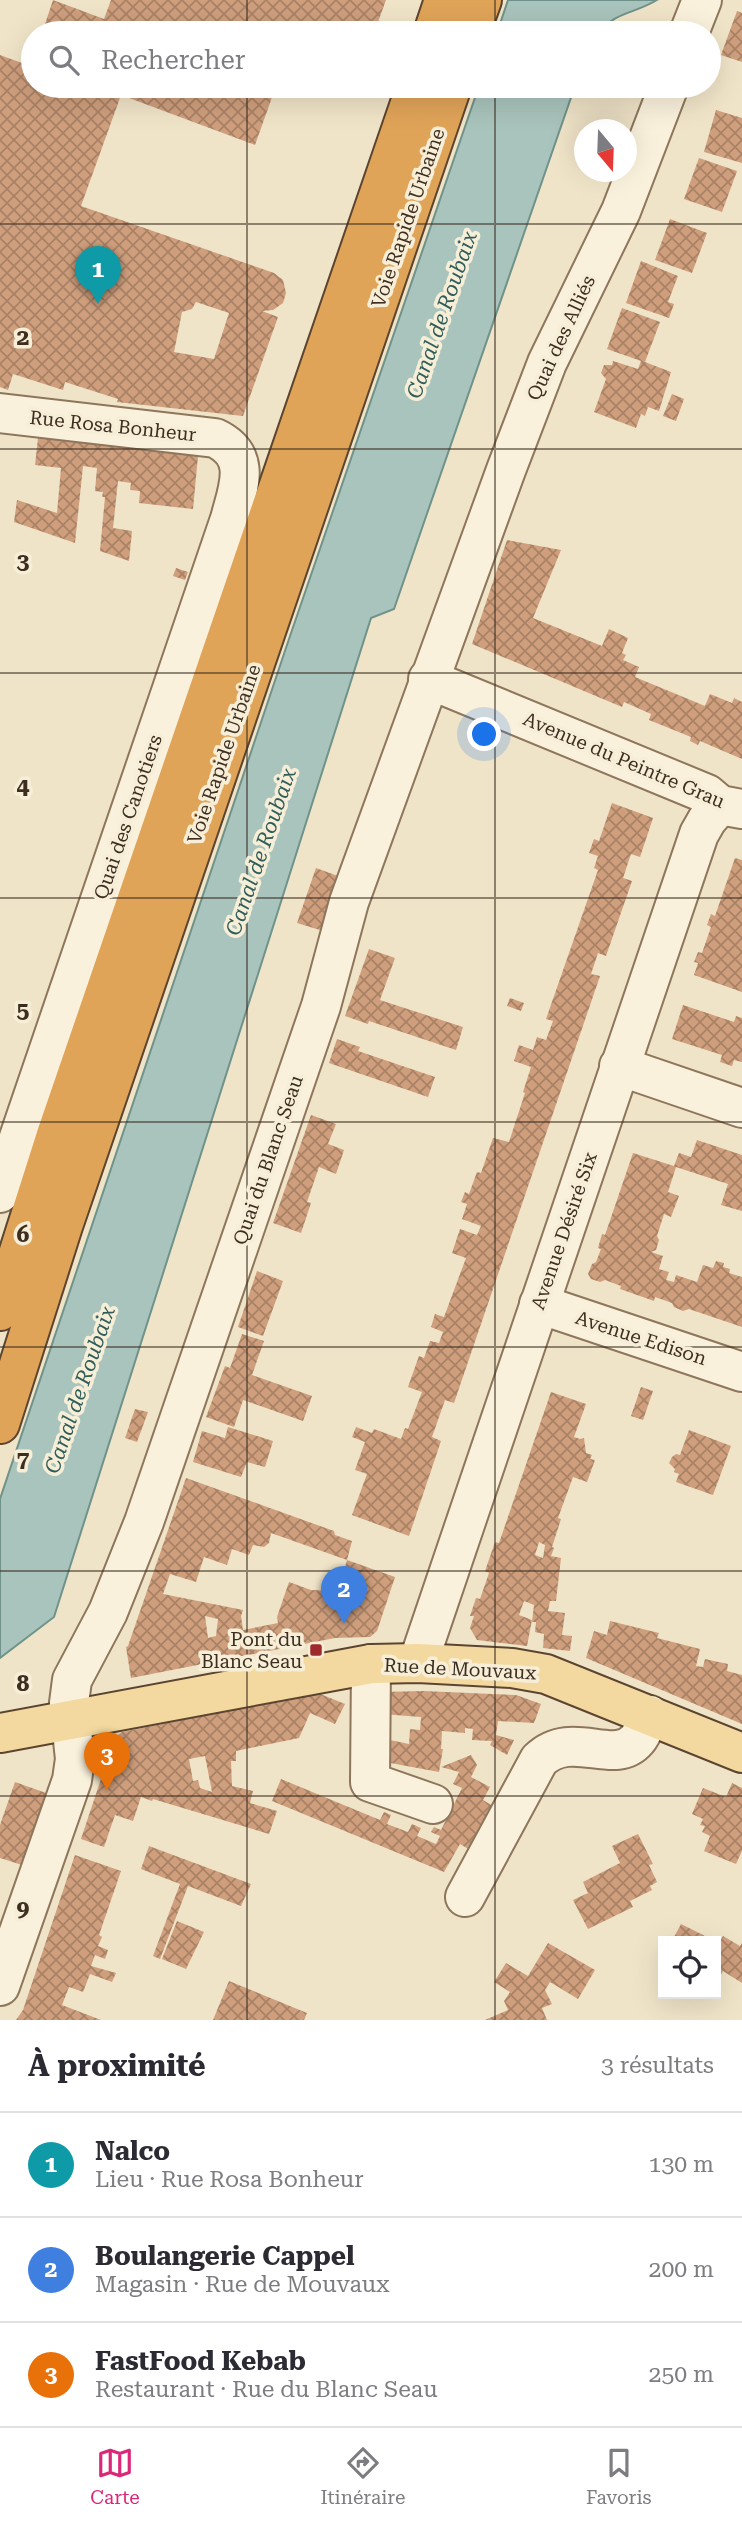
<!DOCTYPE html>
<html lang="fr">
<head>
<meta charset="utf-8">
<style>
	:root { --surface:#fff; --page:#f7f7f7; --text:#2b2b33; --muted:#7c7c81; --line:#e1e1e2; --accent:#db2777 }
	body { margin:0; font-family:"Roboto Serif",serif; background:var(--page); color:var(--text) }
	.controls { position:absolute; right:21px; bottom:21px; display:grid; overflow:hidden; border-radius:0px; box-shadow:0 7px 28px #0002 }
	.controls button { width:63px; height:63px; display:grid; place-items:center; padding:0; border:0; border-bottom:2px solid var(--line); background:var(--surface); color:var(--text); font:35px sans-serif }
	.compass { position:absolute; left:574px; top:119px; width:63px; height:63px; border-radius:50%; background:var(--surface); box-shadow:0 7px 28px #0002; rotate:161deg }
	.you { position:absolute; left:485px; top:735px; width:24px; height:24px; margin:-18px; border:5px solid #fff; border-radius:50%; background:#1a73e8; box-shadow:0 0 0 10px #1a73e833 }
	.badge { display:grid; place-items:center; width:46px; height:46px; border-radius:50%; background:var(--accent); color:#fff; font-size:23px; font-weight:700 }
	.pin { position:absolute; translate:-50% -58px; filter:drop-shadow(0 2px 4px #0008) }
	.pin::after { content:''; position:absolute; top:37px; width:24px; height:21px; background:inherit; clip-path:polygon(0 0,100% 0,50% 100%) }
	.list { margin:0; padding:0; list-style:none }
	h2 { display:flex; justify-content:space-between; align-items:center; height:91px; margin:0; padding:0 28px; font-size:30px }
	h2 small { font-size:23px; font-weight:400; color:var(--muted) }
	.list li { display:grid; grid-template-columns:46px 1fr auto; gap:21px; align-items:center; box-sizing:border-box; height:105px; padding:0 28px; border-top:2px solid var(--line) }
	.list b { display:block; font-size:26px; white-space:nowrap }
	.list p { margin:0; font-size:23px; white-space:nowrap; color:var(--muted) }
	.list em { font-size:23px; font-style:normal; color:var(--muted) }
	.icon { flex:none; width:38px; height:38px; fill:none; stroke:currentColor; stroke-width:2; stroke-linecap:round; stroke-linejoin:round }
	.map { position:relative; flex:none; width:742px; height:2020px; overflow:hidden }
	.search { position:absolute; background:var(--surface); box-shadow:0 7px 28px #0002; left:21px; right:21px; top:21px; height:77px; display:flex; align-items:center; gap:18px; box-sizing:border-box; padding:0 24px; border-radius:38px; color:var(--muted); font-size:26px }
	.sheet { height:406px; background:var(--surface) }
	nav { display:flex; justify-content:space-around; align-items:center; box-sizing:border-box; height:98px; border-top:2px solid var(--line); background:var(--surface); font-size:19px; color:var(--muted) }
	nav a { display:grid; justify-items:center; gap:4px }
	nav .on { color:var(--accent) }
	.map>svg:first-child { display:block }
	.water { fill:#a9c4bc; stroke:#6f938a; stroke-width:2 }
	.building { fill:url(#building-cross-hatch); fill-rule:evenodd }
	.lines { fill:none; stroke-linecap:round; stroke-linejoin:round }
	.minor-casing { stroke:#8d765c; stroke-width:42 }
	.major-casing { stroke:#5b4430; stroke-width:42 }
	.highway-casing { stroke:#5b4430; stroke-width:42 }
	.minor { stroke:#faf1dc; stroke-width:38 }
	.major { stroke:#f3d9a0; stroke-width:38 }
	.highway { stroke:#e0a458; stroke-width:38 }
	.grid { fill:none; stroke:#3d2e20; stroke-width:2; stroke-opacity:0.55 }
	.poi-dot { fill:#9e2a2b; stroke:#f7eed8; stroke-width:2.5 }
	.labels { text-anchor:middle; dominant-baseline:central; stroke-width:7; stroke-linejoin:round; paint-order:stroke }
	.street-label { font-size:19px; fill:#3d2e20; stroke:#f7eed8 }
	.poi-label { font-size:19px; fill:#3d2e20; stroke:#f7eed8; text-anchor:end }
	.water-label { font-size:21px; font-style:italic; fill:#2f5d5a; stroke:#f7eed8 }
	.grid-label { font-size:23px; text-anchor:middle; font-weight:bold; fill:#3d2e20; stroke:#f7eed8; stroke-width:7; stroke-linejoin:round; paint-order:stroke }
</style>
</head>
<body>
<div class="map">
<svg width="742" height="2020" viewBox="0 0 742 2020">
	<defs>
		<pattern id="building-cross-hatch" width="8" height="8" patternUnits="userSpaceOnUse" patternTransform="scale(1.75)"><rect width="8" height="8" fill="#cf9f7d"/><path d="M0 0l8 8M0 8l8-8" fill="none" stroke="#a98266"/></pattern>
	</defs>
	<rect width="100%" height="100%" fill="#f0e4c8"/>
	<g class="water">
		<path d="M508 0H657C634 14 617 11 598 33H497Z"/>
		<path d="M479 86H575L394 609 371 618 54 1617 0 1658V1499L289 639Z"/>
	</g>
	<g class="building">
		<path d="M53 0 104 19 111 0H386L374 33H42Z"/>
		<path d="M737 11 742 13V62L721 55Z"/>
		<path d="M0 55 30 66 33 59V86H276L255 145 121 95 81 206 274 273 283 280 286 293 283 303 273 310 262 311 278 317 243 416 117 402 118 399 65 382 63 390 13 374 8 390 0 387ZM196 302 229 313 214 359 174 352 182 312 192 309Z"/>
		<path d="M716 110 742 118V163L704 152Z"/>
		<path d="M699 158 737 171 722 212 684 199Z"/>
		<path d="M670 219 707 233 692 273 655 260Z"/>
		<path d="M641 261 678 276 668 302 674 304 669 318 626 303Z"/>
		<path d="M622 308 660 322 645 362 671 372 659 411 648 407 645 416 641 414 636 428 594 412 606 379 601 373 604 365H612L613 361 638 369 641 361 607 349Z"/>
		<path d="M672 394 684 399 676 421 663 416Z"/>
		<path d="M38 438 198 456 193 509 139 503 140 491 130 490 131 483 118 481 113 528 132 531 129 561 100 551 105 497H102L103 492 95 491 97 468 83 466 75 543 14 522 17 500 57 513 61 468 35 465Z"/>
		<path d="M507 540 561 550 533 618 602 646 609 629 628 638 622 653 626 655 623 660 639 667 635 677 705 706 710 694 732 703 734 698 742 702V759L700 741 698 745 690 741 691 737 649 720 651 714 624 702 622 707 472 644Z"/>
		<path d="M176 568 188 572 185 580 173 576Z"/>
		<path d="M612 803 653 818 640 857 631 854 623 878 632 881 606 956 598 953 591 974 600 976 454 1403 445 1400 432 1437 441 1441 409 1536 352 1515 367 1474 355 1470 365 1442 352 1437 356 1427 372 1433 374 1429 401 1439 405 1428 408 1429 422 1392 408 1387 419 1356 424 1358 430 1341 439 1343 443 1332 431 1327 435 1314 444 1317 466 1258 452 1253 460 1229 477 1235 481 1226 462 1219 467 1204 461 1202 465 1192 469 1194 477 1172 481 1173 493 1138 509 1142 525 1093 523 1092 531 1067 514 1061 519 1045 533 1050 537 1037 546 1040 553 1021 546 1019 598 870 594 868 598 856 589 853 594 839 599 841Z"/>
		<path d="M735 858 742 860V992L694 975 698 963 694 962 698 952 702 953 711 927 707 925 711 914 715 916Z"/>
		<path d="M316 868 338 876 320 930 297 923Z"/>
		<path d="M369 949 395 958 380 1000 463 1027 456 1050 369 1021 368 1024 345 1016Z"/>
		<path d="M510 998 524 1003 521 1011 507 1006Z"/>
		<path d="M683 1005 734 1022 736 1016 742 1018V1062L734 1060 732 1066 720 1062 722 1055 672 1039Z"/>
		<path d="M337 1039 360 1047 358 1051 435 1077 428 1097 329 1063Z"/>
		<path d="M311 1115 336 1124 328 1144 344 1150 336 1174 319 1167 307 1202 311 1203 301 1233 273 1223Z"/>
		<path d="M697 1140 742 1155V1211L721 1205 728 1184 676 1167 668 1192 679 1196 671 1217 664 1214 657 1236 659 1240 656 1250 651 1252 663 1256 659 1269 669 1272 666 1280 674 1282 676 1275 697 1282 703 1265 713 1268 716 1261 724 1263 723 1267 730 1269 729 1273 742 1277V1327L689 1309 683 1311 674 1307 672 1303 655 1297 654 1301 620 1289 621 1286 605 1280 600 1282 591 1279 588 1274 592 1264 596 1262 601 1249 598 1248 602 1234 605 1235 633 1153 674 1166 679 1153 691 1157Z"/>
		<path d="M257 1271 283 1281 263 1336 238 1327Z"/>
		<path d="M242 1334 264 1341 252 1375 312 1396 303 1421 243 1400 234 1427 206 1417 225 1366 230 1368Z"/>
		<path d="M641 1387 653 1391 643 1420 631 1416Z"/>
		<path d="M551 1392 586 1404 574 1437 580 1439 584 1438 586 1453 592 1455 590 1459 595 1460 587 1482 573 1477 558 1518 561 1519 552 1547 554 1548 551 1556 561 1558 556 1601H550L548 1611 565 1613 562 1635 572 1636 570 1651 543 1648 544 1634 535 1632 536 1622H532L534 1605 524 1601 519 1615 532 1620 527 1646 477 1640 470 1628 474 1616H470L476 1598 480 1599 489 1573 485 1571 495 1542 499 1543ZM539 1542 545 1545 543 1558 535 1555Z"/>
		<path d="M135 1409 148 1412 137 1442 125 1438Z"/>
		<path d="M228 1427 273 1441 265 1467 247 1462 241 1477 193 1462 202 1431 225 1438Z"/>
		<path d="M689 1430 731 1446 713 1495 676 1482 679 1474 674 1472 675 1469 669 1463 672 1457 676 1454 680 1455Z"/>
		<path d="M186 1478 334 1531 335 1535 352 1541 347 1560 395 1577 377 1631 370 1637 335 1638 131 1678 126 1647 128 1646ZM271 1533 347 1560 338 1591 311 1590 289 1582 277 1617 278 1623 243 1630 241 1616 243 1610 163 1594 170 1574 196 1582 204 1557 227 1565 232 1549 249 1555 253 1545 264 1547 269 1543ZM205 1616 218 1619 216 1636 208 1638Z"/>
		<path d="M610 1621 659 1633 657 1638 700 1649 696 1666 703 1667 705 1659 728 1664 727 1671 742 1675V1724L586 1658 594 1631 607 1635Z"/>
		<path d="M423 1691 516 1695 541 1704 534 1723 498 1721 496 1735 514 1740 507 1755 490 1745 492 1741 472 1740 473 1729 465 1728V1733L442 1731 441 1749H443L439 1772 385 1762 390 1740 409 1744 410 1729 420 1730 421 1717 382 1714 383 1692Z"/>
		<path d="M318 1693 345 1704 335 1724 310 1713 299 1738 236 1751V1761H231L232 1786 253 1791 250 1803 277 1811 269 1834 153 1799 152 1801 141 1797 133 1821 115 1815 104 1847 81 1839 115 1737 122 1732ZM205 1756 212 1792 200 1788 198 1780 193 1781 189 1759Z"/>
		<path d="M471 1755 477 1765 471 1777 490 1787 483 1800 493 1806 470 1850 460 1844 444 1872 272 1801 281 1779 380 1820 384 1812 391 1815 387 1824 408 1832 412 1824 421 1828 417 1836 436 1844 440 1836 431 1832 434 1827 441 1830 462 1788 453 1784 459 1772 441 1767Z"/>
		<path d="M15 1782 46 1793 22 1865 0 1858V1825Z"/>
		<path d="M732 1783 742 1788V1851L736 1864 704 1851 710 1836 702 1832 705 1826 700 1825 703 1819 692 1814 703 1788 726 1797Z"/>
		<path d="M638 1834 653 1864 649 1865 657 1882 650 1886 652 1890 630 1901 633 1907 588 1929 573 1900 588 1893 583 1882 620 1863 612 1846Z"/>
		<path d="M149 1846 251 1884 241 1906 188 1886 160 1959 153 1956 180 1884 141 1869Z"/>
		<path d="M75 1855 121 1871 99 1935 102 1937 98 1946 108 1950 105 1959 95 1955 91 1966 116 1973 112 1982 90 1974 83 1992 69 1987 62 2005 101 2020H16L23 2010Z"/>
		<path d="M177 1921 204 1932 186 1969 162 1959Z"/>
		<path d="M681 1924 703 1935 712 1941H672Z"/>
		<path d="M723 1936 740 1946 742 1943V1983L723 1971 716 1984V1944L718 1945Z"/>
		<path d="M548 1943 595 1970 578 1999 550 1982 545 1990 552 2004 542 2008 547 2020H485L508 2010 504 2001 510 1992 494 1982 506 1963 528 1976Z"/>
		<path d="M229 1981 307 2013 304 2020H213Z"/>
	</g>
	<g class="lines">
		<defs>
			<g id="minor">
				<path d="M689 33 702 0"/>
				<path d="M0 413 215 438C253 456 238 488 230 519L0 1193"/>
				<path d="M428 679 707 794 720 805 742 809"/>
				<path d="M619 1066 742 1108"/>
				<path d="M539 1304 742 1372"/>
				<path d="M418 1663 699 834 707 820 720 805"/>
				<path d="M371 1664 370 1782 433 1804"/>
				<path d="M465 1897 539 1760C572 1728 614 1767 637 1740 643 1733 646 1723 650 1715"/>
				<path d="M0 1986 72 1780 75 1759 69 1703 72 1680 108 1612 144 1522 321 1006 349 902 506 470 547 363 621 211 669 86"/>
			</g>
			<path id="major" d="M0 1733 371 1664 418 1663 512 1668 546 1674 742 1753"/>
			<g id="highway">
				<path d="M433 33 444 0"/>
				<path d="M470 33 482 0"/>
				<path d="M0 1311 56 1135 416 86"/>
				<path d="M0 1424 63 1226 452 86"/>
			</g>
		</defs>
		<use href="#minor" class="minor-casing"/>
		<use href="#major" class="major-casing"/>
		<use href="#highway" class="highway-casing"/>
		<use href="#minor" class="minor"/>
		<use href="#major" class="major"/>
		<use href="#highway" class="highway"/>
	</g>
	<path class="grid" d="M247 0V33M495 0V33M247 86V2020M495 86V2020M0 224H742M0 449H742M0 673H742M0 898H742M0 1122H742M0 1347H742M0 1571H742M0 1796H742"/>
	<rect class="poi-dot" x="309" y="1643" width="14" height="14" rx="3.5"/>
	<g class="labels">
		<g class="street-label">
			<text transform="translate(408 218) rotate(-71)">Voie Rapide Urbaine</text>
			<text transform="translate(561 338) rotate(-65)">Quai des Alliés</text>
			<text transform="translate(113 426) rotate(6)">Rue Rosa Bonheur</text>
			<text transform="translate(224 754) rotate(-71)">Voie Rapide Urbaine</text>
			<text transform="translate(624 760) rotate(23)">Avenue du Peintre Grau</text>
			<text transform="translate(128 817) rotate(-71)">Quai des Canotiers</text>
			<text transform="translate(268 1160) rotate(-71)">Quai du Blanc Seau</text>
			<text transform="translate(564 1231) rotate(-71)">Avenue Désiré Six</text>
			<text transform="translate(641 1338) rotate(18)">Avenue Edison</text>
			<text transform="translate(460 1669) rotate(3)">Rue de Mouvaux</text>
		</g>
		<g class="poi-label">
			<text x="302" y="1639">Pont du<tspan x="302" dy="22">Blanc Seau</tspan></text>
		</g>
		<g class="water-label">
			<text transform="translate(442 315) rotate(-71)">Canal de Roubaix</text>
			<text transform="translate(261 852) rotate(-71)">Canal de Roubaix</text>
			<text transform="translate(80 1390) rotate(-71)">Canal de Roubaix</text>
		</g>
	</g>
	<g class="grid-label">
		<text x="23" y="345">2</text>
		<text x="23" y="569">3</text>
		<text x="23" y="794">4</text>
		<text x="23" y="1018">5</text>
		<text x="23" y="1242">6</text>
		<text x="23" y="1467">7</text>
		<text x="23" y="1691">8</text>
		<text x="23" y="1916">9</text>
	</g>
</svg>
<div class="controls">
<button><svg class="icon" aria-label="locate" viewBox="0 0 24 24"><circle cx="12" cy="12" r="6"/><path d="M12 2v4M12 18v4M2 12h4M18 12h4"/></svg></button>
</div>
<svg class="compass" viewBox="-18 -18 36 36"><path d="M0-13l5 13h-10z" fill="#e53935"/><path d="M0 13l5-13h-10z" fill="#7c7c81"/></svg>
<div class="you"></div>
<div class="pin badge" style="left:98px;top:304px;background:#0f9aa8">1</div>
<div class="pin badge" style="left:344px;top:1624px;background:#3f7fe0">2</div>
<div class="pin badge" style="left:107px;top:1790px;background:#e8710a">3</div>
<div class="search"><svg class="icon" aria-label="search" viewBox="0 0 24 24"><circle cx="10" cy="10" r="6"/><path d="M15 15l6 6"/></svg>Rechercher</div>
</div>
<section class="sheet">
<h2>À proximité<small>3 résultats</small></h2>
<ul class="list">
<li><span class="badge" style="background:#0f9aa8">1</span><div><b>Nalco</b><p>Lieu · Rue Rosa Bonheur</p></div><em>130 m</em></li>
<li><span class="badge" style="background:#3f7fe0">2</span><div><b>Boulangerie Cappel</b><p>Magasin · Rue de Mouvaux</p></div><em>200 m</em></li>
<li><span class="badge" style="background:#e8710a">3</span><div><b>FastFood Kebab</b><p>Restaurant · Rue du Blanc Seau</p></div><em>250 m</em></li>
</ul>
</section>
<nav>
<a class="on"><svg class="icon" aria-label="map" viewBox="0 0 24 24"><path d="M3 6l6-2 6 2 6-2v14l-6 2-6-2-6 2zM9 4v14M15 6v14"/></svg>Carte</a>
<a><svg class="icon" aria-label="directions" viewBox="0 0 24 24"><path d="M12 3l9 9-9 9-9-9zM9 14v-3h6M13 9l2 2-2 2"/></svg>Itinéraire</a>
<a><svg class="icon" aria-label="saved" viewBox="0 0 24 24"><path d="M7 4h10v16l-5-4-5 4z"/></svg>Favoris</a>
</nav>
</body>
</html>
